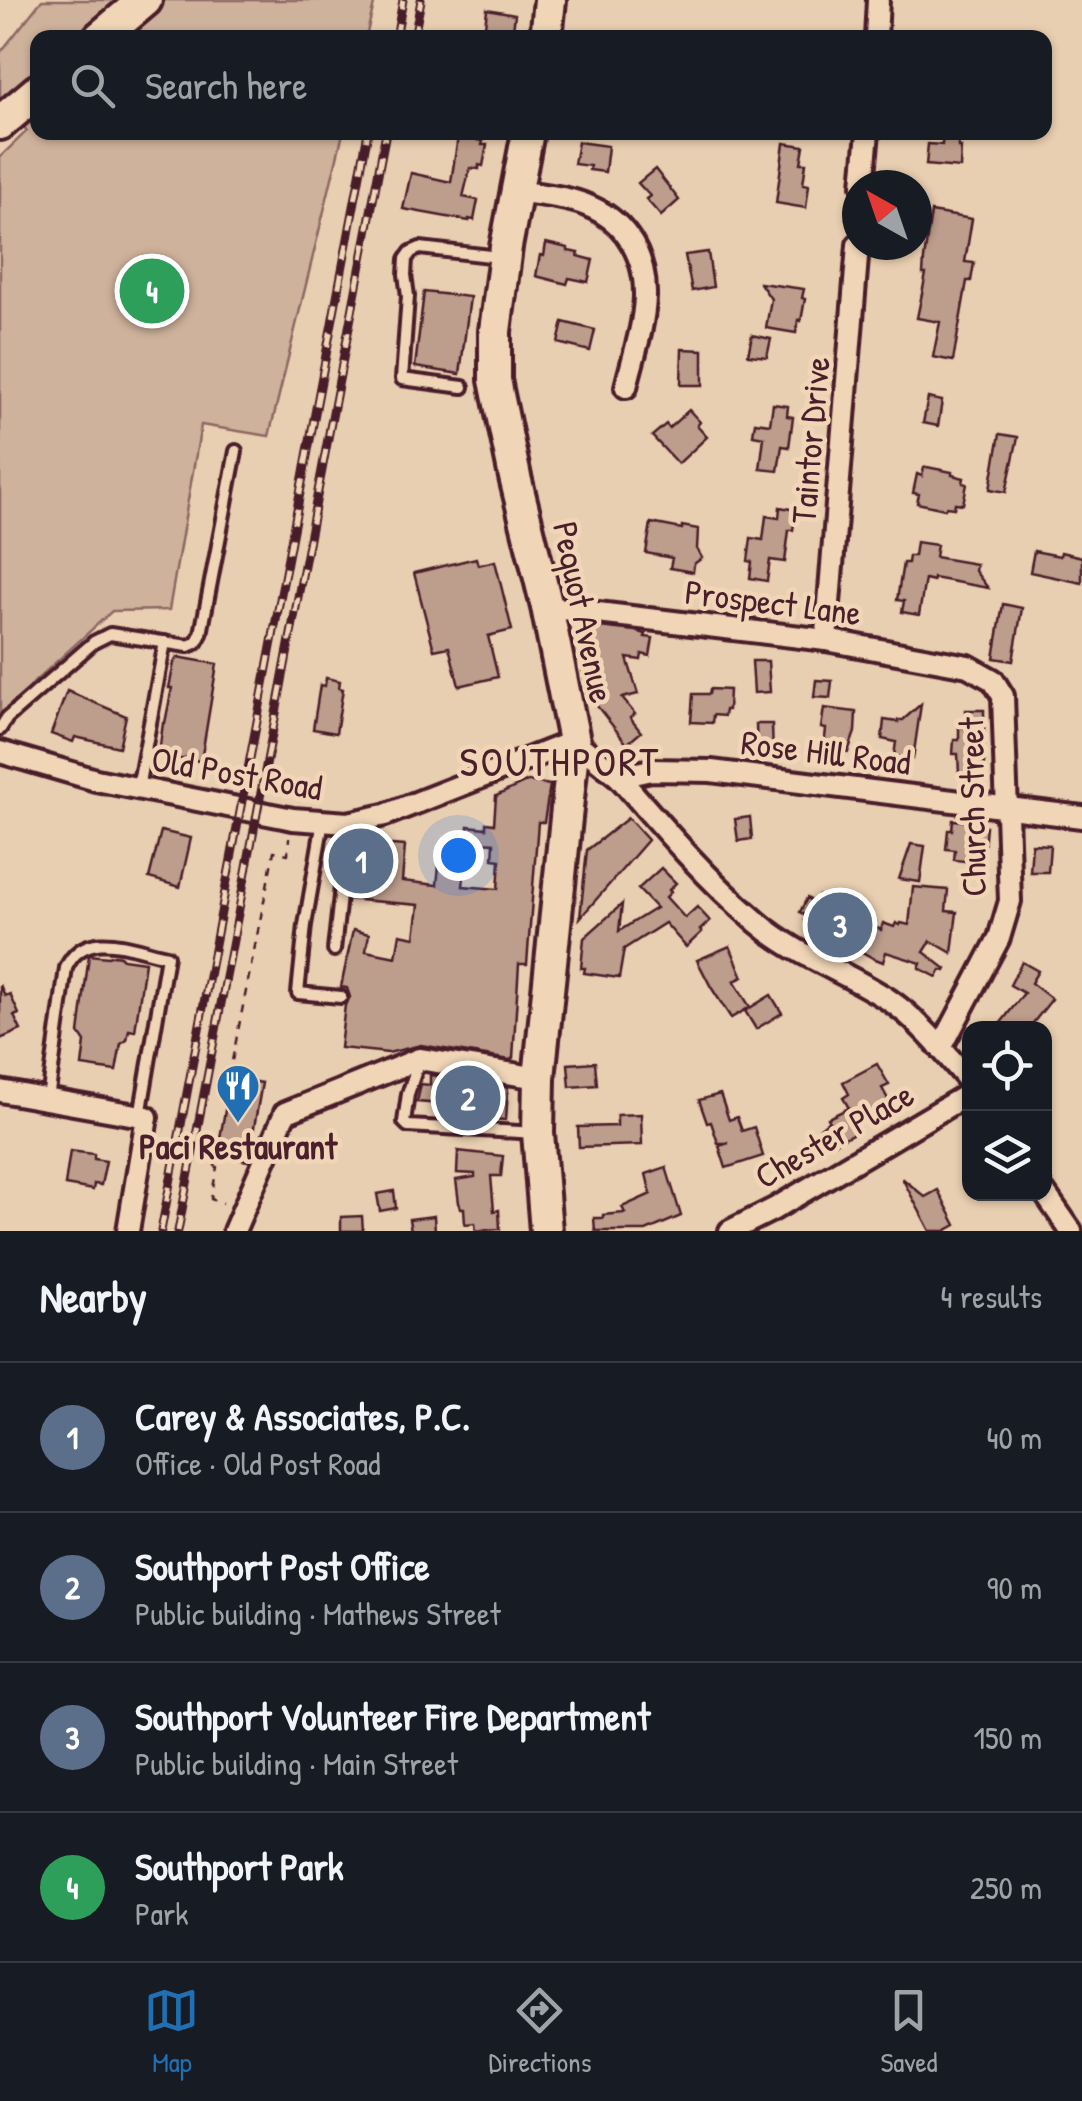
<!DOCTYPE html>
<html lang="en">
<head>
<meta charset="utf-8">
<style>
	:root { --surface:#171b24; --page:#242831; --text:#f1f3f6; --muted:#9ea1a6; --line:#363941; --accent:#1f6fb2 }
	body { margin:0; font-family:"Patrick Hand",sans-serif; background:var(--page); color:var(--text) }
	.controls { position:absolute; right:30px; bottom:30px; display:grid; overflow:hidden; border-radius:20px; box-shadow:0 2px 8px #0004 }
	.controls button { width:90px; height:90px; display:grid; place-items:center; padding:0; border:0; border-bottom:2px solid var(--line); background:var(--surface); color:var(--text); font:50px sans-serif }
	.compass { position:absolute; left:842px; top:170px; width:90px; height:90px; border-radius:50%; background:var(--surface); box-shadow:0 2px 8px #0004; rotate:320deg }
	.you { position:absolute; left:458px; top:855px; width:35px; height:35px; margin:-25px; border:8px solid #fff; border-radius:50%; background:#1a73e8; box-shadow:0 0 0 15px #1a73e833 }
	.badge { display:grid; place-items:center; width:65px; height:65px; border-radius:50%; background:var(--accent); color:#fff; font-size:32px; font-weight:700 }
	.pin { position:absolute; translate:-50% -50%; border:5px solid #fff; box-shadow:0 2px 10px #0006 }
	.list { margin:0; padding:0; list-style:none }
	h2 { display:flex; justify-content:space-between; align-items:center; height:130px; margin:0; padding:0 40px; font-size:42px }
	h2 small { font-size:32px; font-weight:400; color:var(--muted) }
	.list li { display:grid; grid-template-columns:65px 1fr auto; gap:30px; align-items:center; box-sizing:border-box; height:150px; padding:0 40px; border-top:2px solid var(--line) }
	.list b { display:block; font-size:38px; white-space:nowrap }
	.list p { margin:0; font-size:32px; white-space:nowrap; color:var(--muted) }
	.list em { font-size:32px; font-style:normal; color:var(--muted) }
	.icon { flex:none; width:55px; height:55px; fill:none; stroke:currentColor; stroke-width:2; stroke-linecap:round; stroke-linejoin:round }
	.map { position:relative; flex:none; width:1082px; height:1231px; overflow:hidden }
	.search { position:absolute; background:var(--surface); box-shadow:0 2px 8px #0004; left:30px; right:30px; top:30px; height:110px; display:flex; align-items:center; gap:25px; box-sizing:border-box; padding:0 35px; border-radius:20px; color:var(--muted); font-size:38px }
	.sheet { height:730px; background:var(--surface) }
	nav { display:flex; justify-content:space-around; align-items:center; box-sizing:border-box; height:140px; border-top:2px solid var(--line); background:var(--surface); font-size:28px; color:var(--muted) }
	nav a { display:grid; justify-items:center; gap:5px }
	nav .on { color:var(--accent) }
	.map>svg:first-child { display:block }
	.green { fill:#cfb29c; stroke:#8c6864; stroke-width:2.5 }
	.building { fill:#bd9d8c; stroke:#4a1f2b; stroke-width:2.5 }
	.lines { fill:none; stroke-linecap:round; stroke-linejoin:round }
	.lane-casing { stroke:#4a1f2b; stroke-width:18 }
	.street-casing { stroke:#4a1f2b; stroke-width:28 }
	.secondary-casing { stroke:#4a1f2b; stroke-width:38 }
	.primary-casing { stroke:#4a1f2b; stroke-width:40 }
	.path { stroke:#4a1f2b; stroke-width:2.5; stroke-dasharray:8 8; stroke-linecap:butt }
	.lane { stroke:#f0d6b7; stroke-width:10 }
	.street { stroke:#f0d6b7; stroke-width:20 }
	.secondary { stroke:#f0d6b7; stroke-width:30 }
	.primary { stroke:#f0d6b7; stroke-width:32 }
	.rail-casing { stroke:#4a1f2b; stroke-width:9 }
	.rail { stroke:#f0d6b7; stroke-width:5; stroke-dasharray:15; stroke-linecap:butt }
	.labels { text-anchor:middle; dominant-baseline:central; stroke-width:9; stroke-linejoin:round; paint-order:stroke }
	.street-label { font-size:35px; fill:#4a1f2b; stroke:#f0d6b7 }
	.poi-label { font-size:35px; font-weight:bold; fill:#4a1f2b; stroke:#f0d6b7 }
	.quarter-label { font-size:40px; letter-spacing:2.5px; fill:#4a1f2b; stroke:#f0d6b7 }
</style>
</head>
<body>
<div class="map">
<svg width="1082" height="1231" viewBox="0 0 1082 1231">
	<rect width="100%" height="100%" fill="#e9cfb1"/>
	<filter id="ink" filterUnits="userSpaceOnUse"><feTurbulence type="fractalNoise" baseFrequency=".01" numOctaves="2"/><feDisplacementMap in="SourceGraphic" scale="20" xChannelSelector="R" yChannelSelector="G"/><feConvolveMatrix kernelMatrix="1 2 1 2 8 2 1 2 1" color-interpolation-filters="sRGB"/></filter>
	<g filter="url(#ink)">
		<path class="green" d="M42 0H375L366 37 38 38V132L343 133 269 436 201 425 169 610 112 611 34 682 0 731V157L27 131 0 98V53Z"/>
		<g class="building">
			<path d="M487 9 515 14 512 38 484 35Z"/>
			<path d="M943 132H958V147H961L960 168 926 165 928 144 942 145Z"/>
			<path d="M458 137 483 141 482 145H487L483 166 479 165V169L470 168 463 197 478 200 474 220 469 219V221L403 209 411 173 451 182Z"/>
			<path d="M578 142 608 146 605 172 589 170 590 166 574 164Z"/>
			<path d="M784 143 804 146 801 163H806L803 184 809 185 806 208 776 203Z"/>
			<path d="M655 169 679 200 661 216 646 199 650 196 638 183Z"/>
			<path d="M931 212 972 219 965 262 974 263 971 281H967L953 361 933 357 940 322 917 318 926 274H923L924 259Z"/>
			<path d="M546 243 568 248V251L579 253 578 256 593 260 588 282 569 278 567 284 536 276 540 255 544 256Z"/>
			<path d="M708 252 713 287 692 291 685 255Z"/>
			<path d="M760 283 804 289 802 298 805 299 801 321 798 320 796 333 766 328 771 299Z"/>
			<path d="M424 292 470 297 460 374 415 367Z"/>
			<path d="M563 322 595 330 590 351 558 343Z"/>
			<path d="M752 335 771 339 767 357 748 355Z"/>
			<path d="M682 349 703 350V385H681Z"/>
			<path d="M928 398 942 401 938 426 923 423Z"/>
			<path d="M773 404 788 406 787 416 793 417 789 447 782 446 778 471 760 469 764 437 753 435 755 422 770 424Z"/>
			<path d="M689 410 700 422 697 426 707 437 678 464 652 436 666 424 669 428Z"/>
			<path d="M1000 434 1018 437 1006 492 990 489Z"/>
			<path d="M927 467 952 472V475L964 478 963 483 967 484 963 504 955 503 954 508 946 507 945 509 917 503 919 494 913 493 917 474 922 476 924 468Z"/>
			<path d="M780 507 796 510 793 530H789L785 562 770 560 767 581 750 578 752 562 748 561 751 538 763 540 766 516 779 518Z"/>
			<path d="M651 523 682 529V526L698 529 697 549 702 558 694 564 693 572 670 568 672 558 646 553Z"/>
			<path d="M916 542 937 545 935 557 976 564 975 571 988 588 933 578V581L925 579 919 615 902 612 904 601 897 600 903 563H908L909 556H914Z"/>
			<path d="M1034 551 1060 556 1061 552 1082 557V583L1030 572Z"/>
			<path d="M476 558 478 565 495 561 512 630 488 636 498 677 459 686 449 647 434 650 414 573Z"/>
			<path d="M1003 604 1022 608 1013 661 994 658Z"/>
			<path d="M581 625 635 631 646 634 645 637 653 638 650 656 642 654 641 660 627 658 638 694 622 698 635 714 630 718 641 732 627 744 593 701 583 674Z"/>
			<path d="M177 657 217 664 202 755 199 761 185 758 184 760 159 753 163 723H165L172 688H169L174 663Z"/>
			<path d="M752 661H768L770 692 754 693Z"/>
			<path d="M326 678 340 681 339 688 343 689 336 733 313 729 320 685 325 686Z"/>
			<path d="M816 680 832 681 830 698 814 697Z"/>
			<path d="M710 689 729 690 728 710H725L724 716 713 715 712 723 691 722 693 694H709Z"/>
			<path d="M67 691 126 716 119 747 75 737 73 742 51 734Z"/>
			<path d="M921 704 913 759 894 756 896 742 882 739 884 720 898 722V720H903Z"/>
			<path d="M824 708 856 712 855 732 848 752 838 751 837 757 823 755 826 729 821 728Z"/>
			<path d="M966 710H984V765H978L979 774H959L958 754H953L954 740H959V727L966 728Z"/>
			<path d="M756 724H772L773 757 757 758Z"/>
			<path d="M528 781 550 785 544 822H538L527 964H519L513 1058 510 1060 421 1045 388 1053 340 1048 345 1005 350 997 347 988 341 987 353 930 369 934 366 951 396 957 400 934 415 937 419 905 348 899 353 862 363 855 375 854 376 849 392 845 405 846 402 881 437 885 439 865 465 868 463 886 498 889 500 860 493 859 494 843 467 841 468 826 486 828V823L494 824 496 796Z"/>
			<path d="M750 817 752 839 738 841 735 819Z"/>
			<path d="M628 818 648 840 580 918 587 850Z"/>
			<path d="M953 820 980 822 979 826H986L984 850H977L974 862 954 860 955 850 946 849 948 830H952Z"/>
			<path d="M161 831 191 838 180 887 149 878Z"/>
			<path d="M911 844 925 846 920 882 899 879Z"/>
			<path d="M1032 844 1050 845 1048 872H1030Z"/>
			<path d="M661 868 676 883 669 890 671 892 666 897 685 918 697 907 710 921 700 930 702 932 686 947 665 923 624 949 619 978 584 973 585 968H581L584 938 622 904 619 931 656 908 638 889Z"/>
			<path d="M913 887 948 890 946 911 957 912 952 953 931 941 924 952 946 969 945 971 941 970 937 977 919 968 921 963 886 952 883 962 873 958 805 920 807 917 800 912 807 898 815 903 819 896 831 903 836 894 860 908 856 916 881 930 883 923 894 927 896 923 900 925 901 923 909 925Z"/>
			<path d="M730 946 743 977 734 981 750 1007 731 1018 711 987 697 960Z"/>
			<path d="M89 955 108 957 114 955 120 956 123 959 145 962 135 1031 129 1030 127 1040 121 1044 116 1071 82 1066 85 1042 79 1033Z"/>
			<path d="M1022 962 1038 971 1031 983 1052 999 1029 1028H997L1024 993 1010 985Z"/>
			<path d="M0 985 5 996 10 994 19 1014 14 1016 21 1030 0 1039Z"/>
			<path d="M771 995 782 1013 756 1029 745 1011Z"/>
			<path d="M595 1062 597 1085 570 1087 568 1064Z"/>
			<path d="M877 1064 889 1085 882 1088 890 1103 851 1123 856 1132 829 1146 820 1128 829 1121 828 1118 849 1108 843 1098 849 1094 843 1082Z"/>
			<path d="M430 1075 508 1087 506 1120 440 1116 441 1104 417 1102 421 1084 430 1085Z"/>
			<path d="M235 1078 262 1083 248 1161 221 1156 222 1150 218 1149 230 1083H234Z"/>
			<path d="M720 1094 729 1120 737 1117 742 1131 754 1127 763 1156 726 1168 719 1146 729 1143H718L711 1122 707 1123 699 1100Z"/>
			<path d="M641 1114 642 1145 579 1147 578 1127 617 1126V1115Z"/>
			<path d="M70 1151 94 1154V1159L106 1161 101 1185 94 1184 93 1190 65 1185Z"/>
			<path d="M458 1151 503 1156 501 1176H491L494 1211 499 1210 500 1229 476 1231 475 1223 465 1224 464 1208H461L459 1203 456 1180 475 1177V1174L457 1173Z"/>
			<path d="M666 1167 681 1216 646 1231H595L594 1218H603V1215L625 1213 622 1207 651 1194 646 1174Z"/>
			<path d="M902 1178 925 1197 938 1190 956 1225 945 1231H930Z"/>
			<path d="M394 1191 396 1208 380 1211 377 1194Z"/>
			<path d="M362 1216 363 1231H341V1217Z"/>
			<path d="M434 1216 435 1231H411L409 1219Z"/>
		</g>
		<g class="lines">
			<defs>
				<g id="lane">
					<path d="M463 387 402 379 408 296 405 275 406 259 411 252 420 248 499 257"/>
					<path d="M0 729 7 718 94 642 110 634 188 646 196 643 201 634 236 451"/>
					<path d="M138 788 165 642"/>
					<path d="M323 821 305 925 298 993 341 997"/>
					<path d="M334 950 348 824"/>
					<path d="M419 1061 408 1094 404 1122 408 1126 537 1133"/>
					<path d="M48 1099 66 968C85 926 132 949 167 956L140 1116"/>
				</g>
				<g id="street">
					<path d="M876 38 878 0"/>
					<path d="M863 185 868 132"/>
					<path d="M517 191C539 195 565 196 586 205 604 212 617 221 628 237 661 285 638 336 626 387"/>
					<path d="M547 607 826 640 968 666 993 680 1003 696 1010 901 999 938 941 1048"/>
					<path d="M826 640 858 245"/>
					<path d="M0 752 96 780 293 819 348 823 385 815 574 741 619 777 651 770 711 771 1082 817"/>
					<path d="M619 777C662 827 706 879 757 922 796 956 847 972 889 1000 921 1022 945 1053 970 1082"/>
					<path d="M0 1091 147 1117 128 1231"/>
					<path d="M1044 1192 1071 1231"/>
					<path d="M234 1231 285 1113 419 1059 539 1078"/>
					<path d="M730 1231 774 1209 970 1093"/>
				</g>
				<g id="secondary">
					<path d="M546 38 550 0"/>
					<path d="M528 132 506 247 495 331V380L515 477 547 607 574 741 539 1078 538 1133 546 1231"/>
				</g>
				<g id="primary">
					<path d="M100 38 145 0"/>
					<path d="M0 123 38 91"/>
				</g>
			</defs>
			<use href="#lane" class="lane-casing"/>
			<use href="#street" class="street-casing"/>
			<use href="#secondary" class="secondary-casing"/>
			<use href="#primary" class="primary-casing"/>
			<g class="path">
				<path d="M229 1076 274 851 288 854 289 838"/>
				<path d="M214 1165 217 1167 211 1199 223 1203"/>
			</g>
			<use href="#lane" class="lane"/>
			<use href="#street" class="street"/>
			<use href="#secondary" class="secondary"/>
			<use href="#primary" class="primary"/>
			<defs>
				<g id="rail">
					<path d="M396 38 403 0"/>
					<path d="M414 38 421 0"/>
					<path d="M161 1231 368 132"/>
					<path d="M178 1231 386 132"/>
				</g>
			</defs>
			<use href="#rail" class="rail-casing"/>
			<use href="#rail" class="rail"/>
		</g>
	</g>
	<defs>
		<symbol id="restaurant-pin" viewBox="-11 -11 22 30"><path d="M0 17L-7.5 6A9.5 9.5 0 1 1 7.5 6Z" fill="#1f6fb2" stroke="#f0d6b7"/><path d="M-5-6h1v4h1v-4h1v4h1v-4h1v5L-1.5 .5V6h-2V.5L-5-1ZM5-6V6H3V1.5H1.5Q1.5-4 5-6Z" fill="#fff"/></symbol>
	</defs>
	<g fill-rule="evenodd">
		<use href="#restaurant-pin" x="213" y="1061" width="50" height="68"/>
	</g>
	<g class="labels">
		<g class="street-label">
			<text transform="translate(810 440) rotate(-85)">Taintor Drive</text>
			<text transform="translate(773 602) rotate(7)">Prospect Lane</text>
			<text transform="translate(584 612) rotate(78)">Pequot Avenue</text>
			<text transform="translate(826 752) rotate(7)">Rose Hill Road</text>
			<text transform="translate(237 773) rotate(10)">Old Post Road</text>
			<text transform="translate(972 807) rotate(-91)">Church Street</text>
			<text transform="translate(834 1135) rotate(-30)">Chester Place</text>
		</g>
		<g class="poi-label">
			<text x="238" y="1146">Paci Restaurant</text>
		</g>
		<g class="quarter-label">
			<text x="560" y="761">SOUTHPORT</text>
		</g>
	</g>
</svg>
<div class="controls">
<button><svg class="icon" aria-label="locate" viewBox="0 0 24 24"><circle cx="12" cy="12" r="6"/><path d="M12 2v4M12 18v4M2 12h4M18 12h4"/></svg></button>
<button><svg class="icon" aria-label="layers" viewBox="0 0 24 24"><path d="M12 4l9 5-9 5-9-5zM3 14l9 5 9-5"/></svg></button>
</div>
<svg class="compass" viewBox="-18 -18 36 36"><path d="M0-13l5 13h-10z" fill="#e53935"/><path d="M0 13l5-13h-10z" fill="#9ea1a6"/></svg>
<div class="you"></div>
<div class="pin badge" style="left:361px;top:861px;background:#5c6f8a">1</div>
<div class="pin badge" style="left:468px;top:1098px;background:#5c6f8a">2</div>
<div class="pin badge" style="left:840px;top:925px;background:#5c6f8a">3</div>
<div class="pin badge" style="left:152px;top:291px;background:#2e9e5b">4</div>
<div class="search"><svg class="icon" aria-label="search" viewBox="0 0 24 24"><circle cx="10" cy="10" r="6"/><path d="M15 15l6 6"/></svg>Search here</div>
</div>
<section class="sheet">
<h2>Nearby<small>4 results</small></h2>
<ul class="list">
<li><span class="badge" style="background:#5c6f8a">1</span><div><b>Carey &amp; Associates, P.C.</b><p>Office · Old Post Road</p></div><em>40 m</em></li>
<li><span class="badge" style="background:#5c6f8a">2</span><div><b>Southport Post Office</b><p>Public building · Mathews Street</p></div><em>90 m</em></li>
<li><span class="badge" style="background:#5c6f8a">3</span><div><b>Southport Volunteer Fire Department</b><p>Public building · Main Street</p></div><em>150 m</em></li>
<li><span class="badge" style="background:#2e9e5b">4</span><div><b>Southport Park</b><p>Park</p></div><em>250 m</em></li>
</ul>
</section>
<nav>
<a class="on"><svg class="icon" aria-label="map" viewBox="0 0 24 24"><path d="M3 6l6-2 6 2 6-2v14l-6 2-6-2-6 2zM9 4v14M15 6v14"/></svg>Map</a>
<a><svg class="icon" aria-label="directions" viewBox="0 0 24 24"><path d="M12 3l9 9-9 9-9-9zM9 14v-3h6M13 9l2 2-2 2"/></svg>Directions</a>
<a><svg class="icon" aria-label="saved" viewBox="0 0 24 24"><path d="M7 4h10v16l-5-4-5 4z"/></svg>Saved</a>
</nav>
</body>
</html>
